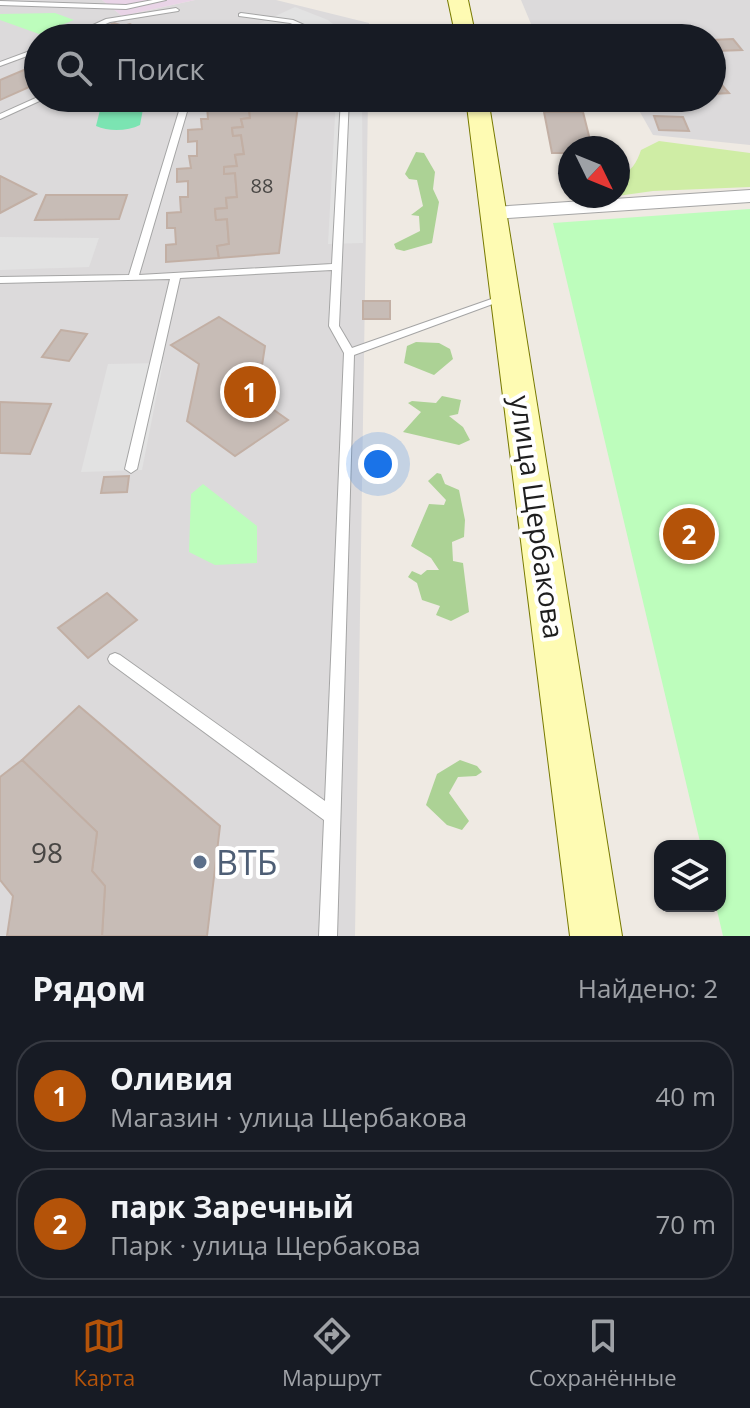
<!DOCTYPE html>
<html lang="ru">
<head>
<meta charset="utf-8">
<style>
	:root { --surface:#171b24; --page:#20242c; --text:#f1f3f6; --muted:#9ea1a6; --line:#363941; --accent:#b45309 }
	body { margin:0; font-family:"Open Sans",sans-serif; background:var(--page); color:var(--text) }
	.controls { position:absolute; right:24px; bottom:24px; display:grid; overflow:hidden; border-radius:16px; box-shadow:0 2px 6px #0004 }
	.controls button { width:72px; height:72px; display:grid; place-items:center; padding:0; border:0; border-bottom:2px solid var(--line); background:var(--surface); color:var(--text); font:40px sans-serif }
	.compass { position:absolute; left:558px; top:136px; width:72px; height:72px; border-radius:50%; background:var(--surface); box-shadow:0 2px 6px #0004; rotate:133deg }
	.you { position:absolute; left:378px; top:464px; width:28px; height:28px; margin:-20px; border:6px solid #fff; border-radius:50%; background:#1a73e8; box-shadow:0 0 0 12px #1a73e833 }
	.badge { display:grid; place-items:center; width:52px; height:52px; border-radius:50%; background:var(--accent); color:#fff; font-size:26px; font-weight:700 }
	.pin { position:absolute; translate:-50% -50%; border:4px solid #fff; box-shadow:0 2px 8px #0006 }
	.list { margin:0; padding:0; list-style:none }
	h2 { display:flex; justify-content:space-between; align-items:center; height:104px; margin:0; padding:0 32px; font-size:34px }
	h2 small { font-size:26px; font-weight:400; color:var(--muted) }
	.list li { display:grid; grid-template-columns:52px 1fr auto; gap:24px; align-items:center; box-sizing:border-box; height:112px; margin:0 16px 16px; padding:0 16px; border:2px solid var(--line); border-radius:32px }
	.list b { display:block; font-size:30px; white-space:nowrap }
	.list p { margin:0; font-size:26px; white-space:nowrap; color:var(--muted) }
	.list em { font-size:26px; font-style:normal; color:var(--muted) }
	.icon { flex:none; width:44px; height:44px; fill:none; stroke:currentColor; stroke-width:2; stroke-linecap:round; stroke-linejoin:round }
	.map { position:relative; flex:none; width:750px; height:936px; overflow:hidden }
	.search { position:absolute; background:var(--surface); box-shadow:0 2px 6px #0004; left:24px; right:24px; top:24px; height:88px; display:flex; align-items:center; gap:20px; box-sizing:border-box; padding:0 28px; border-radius:44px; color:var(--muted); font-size:30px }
	.sheet { height:360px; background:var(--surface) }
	nav { display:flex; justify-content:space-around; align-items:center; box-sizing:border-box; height:112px; border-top:2px solid var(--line); background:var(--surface); font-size:22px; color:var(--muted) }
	nav a { display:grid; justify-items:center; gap:4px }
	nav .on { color:var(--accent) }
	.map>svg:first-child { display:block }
	.residential { fill:#dcdadb }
	.industrial { fill:#e9d4e7 }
	.grass { fill:#cfeda5 }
	.forest { fill:#acd295 }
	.park { fill:#bdfdbc }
	.pitch { fill:#7be4b2 }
	.parking { fill:#e2e2e2 }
	.building { fill:#c7bcb6; stroke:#c2afa4; stroke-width:2 }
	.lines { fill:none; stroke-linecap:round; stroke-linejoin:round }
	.lane-casing { stroke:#a5a5a5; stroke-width:2 }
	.street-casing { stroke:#a5a5a5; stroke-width:2 }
	.secondary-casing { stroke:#777900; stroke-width:2 }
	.lane { fill:#fff; fill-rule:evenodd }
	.street { fill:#fff; fill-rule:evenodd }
	.secondary { fill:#fefbb3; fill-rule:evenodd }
	.service-dot { fill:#5c6f8a; stroke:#fff; stroke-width:3 }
	.labels { text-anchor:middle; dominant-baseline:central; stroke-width:8; stroke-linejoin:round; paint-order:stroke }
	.far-number-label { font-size:20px; fill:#484644 }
	.street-label { font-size:28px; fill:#1e1e1e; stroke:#fff }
	.near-number-label { font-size:28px; fill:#484644 }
	.near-service-label { font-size:34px; fill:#4e5e75; stroke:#fff; text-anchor:start }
</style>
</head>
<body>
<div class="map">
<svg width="750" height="936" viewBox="0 0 750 936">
	<rect width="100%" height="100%" fill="#efeae3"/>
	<g class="residential">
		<path d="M0 0H102L122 16 195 0H276L369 23V38H38V98H368L355 936H0Z"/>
		<path d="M521 0H750V145L653 135 632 98H712V38H589L582 29 534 31Z"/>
	</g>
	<path class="industrial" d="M102 0H195L122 16Z"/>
	<path class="grass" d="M659 141 750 153V187L653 191 603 198 600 196H618V176C631 173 637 162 641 150Z"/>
	<g class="forest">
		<path d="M416 152 424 153 435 172 433 189 439 202 432 243 404 251 396 249 394 244 420 231 419 216 411 215 423 206 417 180 409 179 405 174Z"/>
		<path d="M416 342 439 343 450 349 453 359 434 375 404 363 407 346Z"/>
		<path d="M442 396 461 400 458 414 449 416 463 427 470 440 459 445 403 432 421 412 408 403 412 401 436 403Z"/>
		<path d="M437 473 441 474 445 484 459 490 465 520 464 537 452 542 453 561 463 563 469 612 451 621 436 615 440 606 422 600 417 583 408 577 412 571 421 575 427 570H439L431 558 411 546 429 504 444 505 446 500 428 481Z"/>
		<path d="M460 760 477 766 482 772 476 776 458 777 449 793 469 821 462 830 447 825 426 805 437 774Z"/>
	</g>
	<g class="park">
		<path d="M55 13 74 20 39 34 0 20V14Z"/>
		<path d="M750 209V936H723L716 906H720V846H701L553 223Z"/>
		<path d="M203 484 257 526V563L215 565 189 552 191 494Z"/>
	</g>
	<path class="pitch" d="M103 98H145L140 125C128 131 109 132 96 126Z"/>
	<g class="parking">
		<path d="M295 7 328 20 351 38H289L254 26Z"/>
		<path d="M336 98H362L363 243 328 244Z"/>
		<path d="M0 237 99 238 89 267 0 270Z"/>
		<path d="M163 363 142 470 81 472 108 364Z"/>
	</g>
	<g class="building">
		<path d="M114 23 123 26 130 24 155 38H97L88 33Z"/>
		<path d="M733 39 742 50 716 51 712 45V40Z"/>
		<path d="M38 64V83L0 100V80Z"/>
		<path d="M712 77H715L729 93 712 94Z"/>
		<path d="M198 98 248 99 250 118 241 119 243 127 232 128 233 136 241 135 244 154 235 155 237 166 224 167V174L235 173 237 197 226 198 227 208 215 209 216 220 227 219 229 244 217 246 219 258 166 262V245L176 244 175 228H167V213L181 212 180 197H188V181L177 182V169L191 168 189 156H197V141L188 142V130L202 129 201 119H208L207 106H198Z"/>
		<path d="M240 98H299L279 253 219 258 217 246 229 244 227 219 216 220 215 209 227 208 226 198 237 197 235 173 224 174V167L237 166 235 155 244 154 241 135 233 136 232 128 243 127 241 119 250 118 248 99Z"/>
		<path d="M544 112H583L592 148H570V153H552Z"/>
		<path d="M654 116 683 117 689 131 659 130Z"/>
		<path d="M0 176 36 194 0 213Z"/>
		<path d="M46 195H127L119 219 35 220Z"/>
		<rect x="363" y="301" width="27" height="18"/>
		<path d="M219 317 265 346 257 398 288 420 235 456 187 421 199 364 171 345Z"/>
		<path d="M61 330 87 334 69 361 42 357Z"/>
		<path d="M0 402 51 404 30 454 0 453Z"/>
		<path d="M129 476 127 492 101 493 104 477Z"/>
		<path d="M107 593 137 620 88 658 58 628Z"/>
		<path d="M79 706 220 826 207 936H102L105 886 92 871 97 832 22 760Z"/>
		<path d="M22 760 97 832 92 871 105 886 102 936H7L13 896 0 880V777Z"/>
	</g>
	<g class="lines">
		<defs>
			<g id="lane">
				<path d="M153 0H166L126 9 0 5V1L126 5Z"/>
				<path d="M176 8 179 10 178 11 110 22 74 38H65L106 19Z"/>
				<path d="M241 13 293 20 333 38H324L290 23 239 16V14Z"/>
				<path d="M38 48V52L0 66V62Z"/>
				<path d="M38 97 46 98 0 119V114Z"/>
				<path d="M183 98H191L139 275 332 264 341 98H349L339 326 352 348 500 296 504 295 509 298 354 355 337 936H319L324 820 110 663 108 659 110 655 115 653 120 655 325 801 344 353 329 326 332 270 180 278 137 469 131 473 125 469 170 279 0 283V277L129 275Z"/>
				<path d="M506 98H524L478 107 474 105Z"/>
			</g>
			<path id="street" d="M750 190V202L493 219 483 213 493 207Z"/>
			<g id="secondary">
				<path d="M448 0H468L476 38H456Z"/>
				<path d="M466 98H488L622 936H570Z"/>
			</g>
		</defs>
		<use href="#lane" class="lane-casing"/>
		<use href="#street" class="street-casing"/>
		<use href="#secondary" class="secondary-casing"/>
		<use href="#lane" class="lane"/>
		<use href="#street" class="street"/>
		<use href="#secondary" class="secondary"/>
	</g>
	<circle class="service-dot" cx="200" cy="862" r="8"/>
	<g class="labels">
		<g class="far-number-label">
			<text x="262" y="185">88</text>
		</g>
		<g class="street-label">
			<text transform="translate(538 517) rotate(82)">улица Щербакова</text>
		</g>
		<g class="near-number-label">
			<text x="47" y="852">98</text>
		</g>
		<g class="near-service-label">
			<text x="216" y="862">ВТБ</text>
		</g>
	</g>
</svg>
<div class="controls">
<button><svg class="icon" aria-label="layers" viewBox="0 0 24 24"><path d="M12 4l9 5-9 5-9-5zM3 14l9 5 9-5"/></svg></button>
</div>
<svg class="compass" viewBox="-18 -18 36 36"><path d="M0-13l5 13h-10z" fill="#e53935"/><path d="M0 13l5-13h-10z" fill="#9ea1a6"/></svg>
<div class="you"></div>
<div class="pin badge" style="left:250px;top:392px">1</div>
<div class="pin badge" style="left:689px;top:534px">2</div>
<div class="search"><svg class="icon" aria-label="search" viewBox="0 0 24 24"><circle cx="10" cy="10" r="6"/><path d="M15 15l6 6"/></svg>Поиск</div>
</div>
<section class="sheet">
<h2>Рядом<small>Найдено: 2</small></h2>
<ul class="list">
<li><span class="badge">1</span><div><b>Оливия</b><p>Магазин · улица Щербакова</p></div><em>40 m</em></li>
<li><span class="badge">2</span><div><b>парк Заречный</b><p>Парк · улица Щербакова</p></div><em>70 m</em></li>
</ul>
</section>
<nav>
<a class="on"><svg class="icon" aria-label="map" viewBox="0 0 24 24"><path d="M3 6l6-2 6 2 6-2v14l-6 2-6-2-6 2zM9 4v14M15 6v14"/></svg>Карта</a>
<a><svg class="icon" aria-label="directions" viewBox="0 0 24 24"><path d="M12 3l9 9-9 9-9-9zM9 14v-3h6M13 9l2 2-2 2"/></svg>Маршрут</a>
<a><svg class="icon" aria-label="saved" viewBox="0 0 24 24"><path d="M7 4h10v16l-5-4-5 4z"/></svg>Сохранённые</a>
</nav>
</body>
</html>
